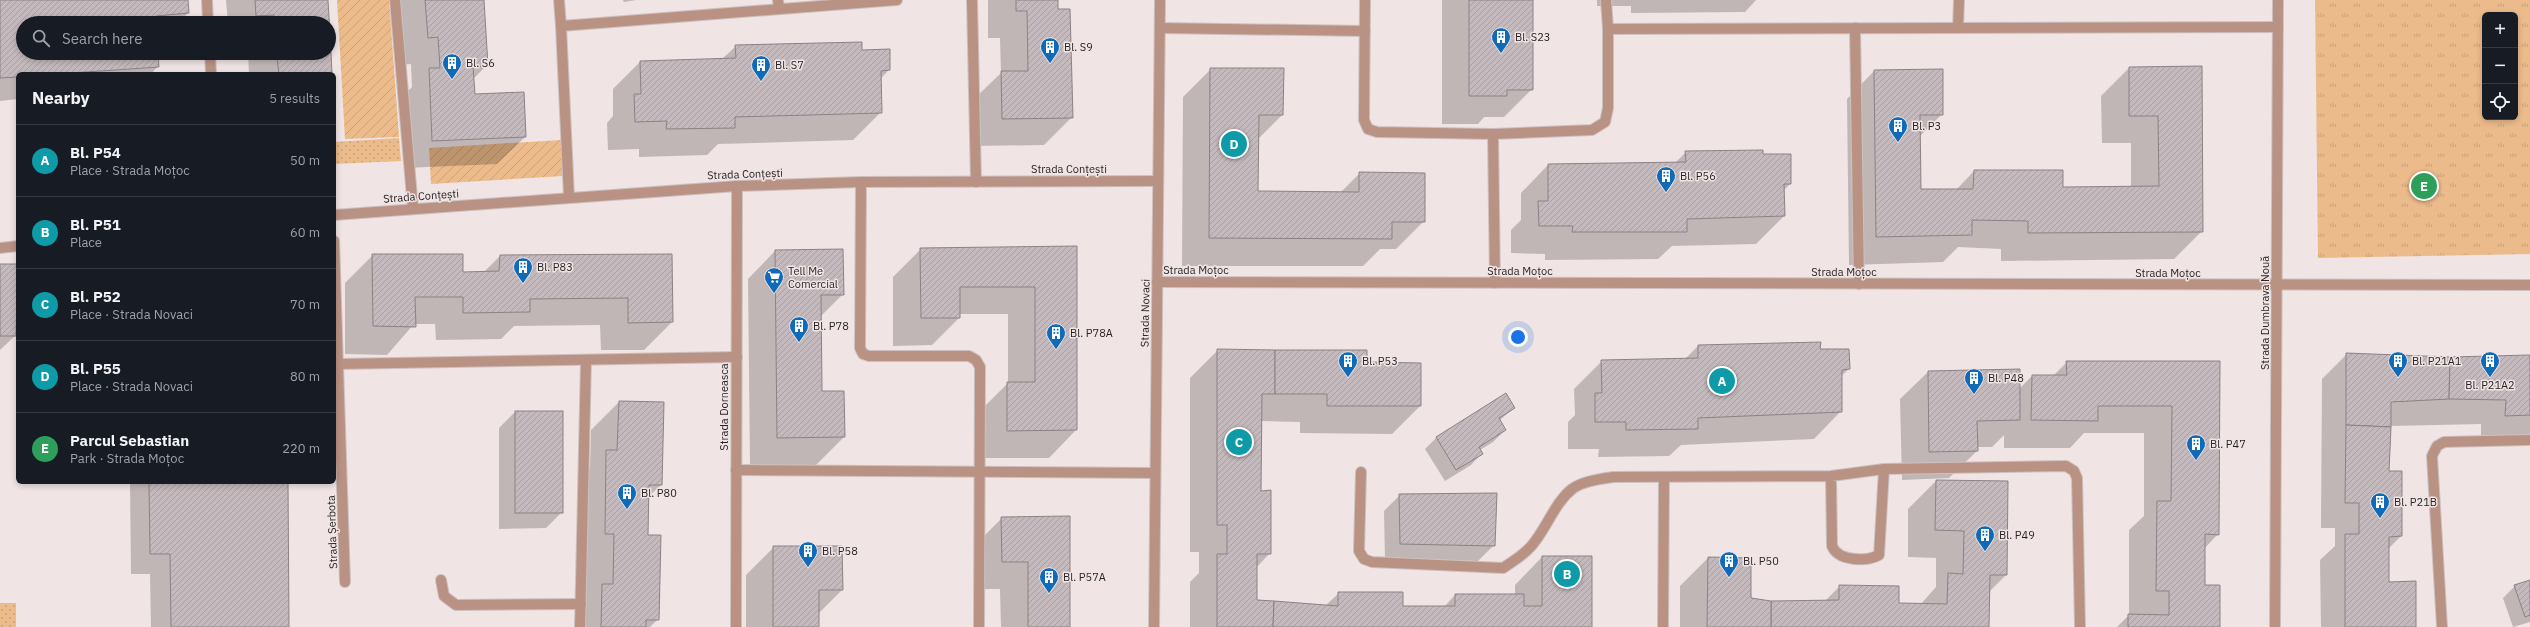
<!DOCTYPE html>
<html lang="en">
<head>
<meta charset="utf-8">
<style>
	:root { --surface:#171b24; --page:#242831; --text:#f1f3f6; --muted:#9ea1a6; --line:#363941; --accent:#0f766e }
	body { margin:0; font-family:"IBM Plex Sans",sans-serif; background:var(--page); color:var(--text) }
	.controls { position:absolute; right:12px; top:12px; display:grid; overflow:hidden; border-radius:6px; box-shadow:0 2px 6px #0003 }
	.controls button { width:36px; height:36px; display:grid; place-items:center; padding:0; border:0; border-bottom:1px solid var(--line); background:var(--surface); color:var(--text); font:20px sans-serif }
	.you { position:absolute; left:1518px; top:337px; width:14px; height:14px; margin:-10px; border:3px solid #fff; border-radius:50%; background:#1a73e8; box-shadow:0 0 0 6px #1a73e833 }
	.badge { display:grid; place-items:center; width:26px; height:26px; border-radius:50%; background:var(--accent); color:#fff; font-size:13px; font-weight:700 }
	.pin { position:absolute; translate:-50% -50%; border:2px solid #fff; box-shadow:0 1px 4px #0006 }
	.list { margin:0; padding:0; list-style:none }
	h2 { display:flex; justify-content:space-between; align-items:center; height:52px; margin:0; padding:0 16px; font-size:17px }
	h2 small { font-size:13px; font-weight:400; color:var(--muted) }
	.list li { display:grid; grid-template-columns:26px 1fr auto; gap:12px; align-items:center; box-sizing:border-box; height:72px; padding:0 16px; border-top:1px solid var(--line) }
	.list b { display:block; font-size:15px; white-space:nowrap }
	.list p { margin:0; font-size:13px; white-space:nowrap; color:var(--muted) }
	.list em { font-size:13px; font-style:normal; color:var(--muted) }
	.icon { flex:none; width:22px; height:22px; fill:none; stroke:currentColor; stroke-width:2; stroke-linecap:round; stroke-linejoin:round }
	.map { position:relative; flex:none; width:2530px; height:627px; overflow:hidden }
	.search { position:absolute; background:var(--surface); box-shadow:0 2px 6px #0003; left:16px; top:16px; width:320px; height:44px; display:flex; align-items:center; gap:10px; box-sizing:border-box; padding:0 14px; border-radius:22px; color:var(--muted); font-size:15px }
	.panel { position:absolute; background:var(--surface); box-shadow:0 2px 6px #0003; left:16px; top:72px; width:320px; height:412px; border-radius:6px }
	.map>svg:first-child { display:block }
	.grass { fill:url(#grass-dots) }
	.park { fill:url(#park-tufts); fill-rule:evenodd }
	.garden { fill:url(#garden-furrows) }
	.shadow { fill:#0003 }
	.building { fill:url(#building-hatch); stroke:#8c8286 }
	.lines { fill:none; stroke-linecap:round; stroke-linejoin:round }
	.service-casing { stroke:#ccc1c1; stroke-width:12 }
	.minor-casing { stroke:#ccc1c1; stroke-width:12 }
	.tertiary-casing { stroke:#ccc1c1; stroke-width:12 }
	.service { stroke:#b99284; stroke-width:10 }
	.minor { stroke:#b99284; stroke-width:10 }
	.tertiary { stroke:#b99284; stroke-width:10 }
	.labels { text-anchor:middle; dominant-baseline:central; stroke-width:3; stroke-linejoin:round; paint-order:stroke }
	.poi-label { font-size:11px; fill:#282424; stroke:#f0e4e4; text-anchor:start }
	.street-label { font-size:11px; fill:#282424; stroke:#f0e4e4 }
</style>
</head>
<body>
<div class="map">
<svg width="2530" height="627" viewBox="0 0 2530 627">
	<defs>
		<pattern id="grass-dots" width="8" height="8" patternUnits="userSpaceOnUse"><rect width="8" height="8" fill="#ecbb8b"/><path d="M2 2h.1M6 6h.1" fill="none" stroke="#caa178" stroke-width="1.8" stroke-linecap="round"/></pattern>
		<pattern id="park-tufts" width="24" height="20" patternUnits="userSpaceOnUse"><rect width="24" height="20" fill="#ecbb8b"/><path d="M3 7l-1-3M5 7V3M7 7l1-3M15 17l-1-3M17 17v-4M19 17l1-3" fill="none" stroke="#caa178"/></pattern>
		<pattern id="garden-furrows" width="10" height="10" patternUnits="userSpaceOnUse"><rect width="10" height="10" fill="#ecbb8b"/><path d="M-1 1l2-2M0 10L10 0M9 11l2-2" fill="none" stroke="#caa178"/></pattern>
		<pattern id="building-hatch" width="6" height="6" patternUnits="userSpaceOnUse"><rect width="6" height="6" fill="#c4babe"/><path d="M-1 1l2-2M0 6l6-6M5 7l2-2" fill="none" stroke="#a8a0a3"/></pattern>
	</defs>
	<rect width="100%" height="100%" fill="#f0e4e4"/>
	<g class="grass">
		<path d="M399 138 401 161 334 164V142Z"/>
		<rect x="0" y="603" width="16" height="24"/>
	</g>
	<path class="park" d="M2315 0H2530V254L2318 258ZM2485 15H2515V117H2485Z"/>
	<g class="garden">
		<path d="M337 0H389L399 137 345 139Z"/>
		<path d="M561 140 564 176 431 184 429 148Z"/>
	</g>
	<g class="shadow">
		<path d="M0 0H187L188 13 178 23H23V53H157L158 66 151 74H18V99L0 101Z"/>
		<path d="M226 0H327L328 23H228Z"/>
		<path d="M395 0H483L487 65 473 79 474 95 525 137 497 164 405 168 402 97 412 87 411 64 400 65Z"/>
		<path d="M623 0H636L624 2Z"/>
		<path d="M988 0H1057L1072 117 1044 145 974 146 973 100 1001 73 1000 38H988Z"/>
		<path d="M1442 0H1532V89L1504 117H1484L1478 124H1442Z"/>
		<path d="M1597 0H1756L1745 12 1631 13V6H1597Z"/>
		<path d="M329 42 331 74H249L248 53H329Z"/>
		<path d="M736 46 861 51 889 70 880 79 881 112 853 140 718 144 707 155 639 157V149L608 150 607 123 613 116V89L640 62 722 59Z"/>
		<path d="M2201 67 2202 231 2174 259 2001 261V249L1958 247 1943 262 1849 265 1847 99 1874 71 1942 114 1919 137 1920 190H1956L1974 171 2062 188 2131 187V143H2102L2101 96 2129 68Z"/>
		<path d="M1211 69 1282 115 1258 139 1257 192 1340 193 1360 173 1424 221 1396 249H1380L1363 266H1182L1183 97Z"/>
		<path d="M1686 152 1790 155V184L1783 191 1784 216 1756 244 1672 246 1658 259 1545 260V254L1511 253V230L1521 220V193L1548 165 1675 163Z"/>
		<path d="M1076 247V430L1049 458H980V411L1008 383V314H959V318L932 345 893 346V277L921 249Z"/>
		<path d="M775 251 843 294 820 317 821 392 844 437 816 465 750 466 748 279Z"/>
		<path d="M373 255 462 273 484 272 500 256 671 255 672 322 644 350H601L600 325 514 326 501 339 436 340 435 324H414L387 355 345 354V283Z"/>
		<path d="M0 265H18V327L15 328V336L0 350Z"/>
		<path d="M1820 343 1819 350 1849 369 1841 376V411L1814 439 1681 445 1669 456 1598 457 1599 449H1568V422L1575 415 1574 389 1602 361 1685 359 1698 346Z"/>
		<path d="M1218 350 1366 363 1420 406 1392 434 1300 433V422L1260 421V492L1270 553 1256 568V601L1325 606 1339 593 1402 607H1444L1455 595H1515V585L1542 557 1591 627H1190V582L1199 573V552H1190V378Z"/>
		<path d="M2347 354 2450 358 2530 356V441L2481 440V424L2390 426 2388 472 2401 536 2388 549V583L2414 627H2321L2320 560 2335 546V528H2321L2322 379Z"/>
		<path d="M2067 362H2219L2218 534 2204 549V586L2219 627H2117L2129 615V530L2144 516V433H2084L2070 448H2004V435L1992 447H1977V451L1949 478 1902 480 1900 399 1928 372 2019 389 2032 376H2053Z"/>
		<path d="M619 402 661 485 648 497 647 536 658 619 650 627H574L575 612 586 601 587 562 578 561 579 479 590 468 591 430Z"/>
		<path d="M1514 408 1499 421 1505 430 1493 442 1480 450 1482 453 1471 465 1445 481 1425 449 1436 438Z"/>
		<path d="M515 412 562 512 546 528 499 529V428Z"/>
		<path d="M1936 481 2006 575 1989 592 1988 627H1680V586L1708 558 1750 559V599L1771 602H1824L1840 586 1898 604 1920 605 1936 587V558L1908 557V509Z"/>
		<path d="M130 482H287L288 627H151L150 574H131Z"/>
		<path d="M1400 495 1494 545 1478 561 1385 560 1384 511Z"/>
		<path d="M1002 518 1069 627H1001L1000 589H974V546Z"/>
		<path d="M774 547 842 590 818 614V627H746V575Z"/>
		<path d="M2530 581V622L2513 627 2503 598 2515 586Z"/>
	</g>
	<g class="building">
		<path d="M0 0H188L189 13 156 16V23H23V53H158L159 67 57 74H18V77L0 78Z"/>
		<path d="M255 0H328L331 53 277 57V53H329V23H275L274 15 256 16Z"/>
		<path d="M425 0H484L488 66 473 67 475 94 524 92 526 137 432 141 429 68H440L438 37 428 38Z"/>
		<path d="M1016 0H1058V9H1070L1073 118 1002 119 1001 71H1028L1027 11H1016Z"/>
		<path d="M1469 0H1533V90H1507V96H1469Z"/>
		<path d="M862 42V50L890 49V70L881 71 882 113 735 117V128L666 129 667 121 635 122 634 94H641L640 61 736 58 735 45Z"/>
		<path d="M331 53 332 74H279L277 57Z"/>
		<path d="M2202 66 2203 232 2028 233V221L1972 220V235L1876 237 1874 70 1943 69V115H1920L1921 189H1973L1974 170H2063V187L2159 186 2158 116H2129V67Z"/>
		<path d="M1210 68H1284L1283 115H1259L1258 191 1359 192V172L1425 173V222H1392V239L1209 238Z"/>
		<path d="M1763 150V154H1791V184H1784L1785 216 1687 219V232H1572L1573 226H1539L1538 201H1548V164L1686 162 1685 151Z"/>
		<path d="M1077 246V430L1007 431V382H1035V287H960V318H921L920 248Z"/>
		<path d="M843 249 844 295H821L822 391H844L845 437 777 438 775 250Z"/>
		<path d="M372 254H463V272L499 271 500 255 672 254 673 322 628 323V298L530 299V312L463 313V297H415L416 327 373 326Z"/>
		<path d="M0 264H18L16 336H0Z"/>
		<path d="M1821 342 1820 349H1849L1850 369 1842 370V412L1698 418V429L1626 430V422H1595V393H1602L1601 360 1698 358V345Z"/>
		<path d="M1217 349 1275 350V394H1262L1261 491 1271 490V554H1257V600L1274 601 1273 627H1217V554H1227V525H1217Z"/>
		<path d="M1275 350H1367V362L1421 363V406H1327V394H1275Z"/>
		<path d="M2346 353 2450 357 2449 399 2391 402V427L2346 425Z"/>
		<path d="M2530 355V415L2505 416 2506 400 2449 399 2450 357Z"/>
		<path d="M2066 361H2220L2219 535 2205 534V585H2220V627H2128V614L2169 615V591H2156L2157 501H2171L2172 406H2098V421L2031 420 2032 375H2067Z"/>
		<path d="M2020 369V420L1977 421 1978 451 1929 452 1928 371Z"/>
		<path d="M1506 393 1515 408 1499 418 1506 430 1479 447 1483 454 1456 470 1436 437Z"/>
		<path d="M619 401 664 402 662 485H649L648 535H661L659 620H646V627H601L602 584H613L614 534H605L606 450H617Z"/>
		<rect x="515" y="411" width="48" height="102"/>
		<path d="M2346 425 2391 427 2389 471H2402V536L2389 537V582L2416 581V627H2345V534H2359V503H2345Z"/>
		<path d="M1936 480 2008 481 2007 575H1990L1989 627H1771V601L1839 600V585L1899 586V603L1947 604 1948 573 1963 574 1964 531 1935 530Z"/>
		<path d="M149 482H288L289 627H171L170 554H150Z"/>
		<path d="M1497 493 1495 546 1400 544 1399 494Z"/>
		<path d="M1070 516V627H1028V562H1002L1001 517Z"/>
		<path d="M773 546H842L843 590H819V627H773Z"/>
		<path d="M1542 556H1592V627H1273L1274 601 1338 606V592H1403V606H1455V594H1524V606H1542Z"/>
		<path d="M1708 557 1751 558V598L1771 601V627H1707Z"/>
		<path d="M2530 580V615L2525 617 2514 585Z"/>
	</g>
	<g class="lines">
		<defs>
			<g id="service">
				<path d="M559 0 561 26"/>
				<path d="M778 0 779 9"/>
				<path d="M1855 28 1859 284"/>
				<path d="M1958 28 1959 0"/>
				<path d="M1493 134 1592 130 1605 122 1608 108V29"/>
				<path d="M861 182 860 348 863 354 869 356H969L976 360 980 367 979 627"/>
				<path d="M1884 469 2066 466 2074 471 2077 478 2080 627"/>
				<path d="M736 470 1155 473"/>
				<path d="M1361 472 1359 551 1364 559 1372 562 1503 568C1515 560 1528 552 1536 540 1548 524 1556 502 1572 489 1583 481 1600 479 1613 477L1831 476 1884 469 1879 555C1866 562 1838 561 1832 546L1831 476"/>
				<path d="M441 580 444 596 456 605 581 604"/>
				<path d="M580 627 586 360"/>
				<path d="M1663 627 1664 478"/>
				<path d="M2442 627 2432 456 2437 446 2444 442 2530 440"/>
			</g>
			<g id="minor">
				<path d="M207 0 208 23"/>
				<path d="M395 0 413 209"/>
				<path d="M972 0 976 182"/>
				<path d="M1365 0 1364 120 1368 129 1377 132 1493 134 1495 283"/>
				<path d="M1606 0 1608 29 2278 27"/>
				<path d="M1160 28 1365 31"/>
				<path d="M210 53 211 74"/>
				<path d="M569 197 561 26 897 0"/>
				<path d="M334 215 737 186 861 182 1158 181"/>
				<path d="M334 241 345 582"/>
				<path d="M0 248 18 246"/>
				<path d="M1157 282 2530 285"/>
				<path d="M338 364 737 357"/>
				<path d="M736 627 737 186"/>
				<path d="M2275 627 2278 0"/>
			</g>
			<path id="tertiary" d="M1154 627 1160 0"/>
		</defs>
		<use href="#service" class="service-casing"/>
		<use href="#minor" class="minor-casing"/>
		<use href="#tertiary" class="tertiary-casing"/>
		<use href="#service" class="service"/>
		<use href="#minor" class="minor"/>
		<use href="#tertiary" class="tertiary"/>
	</g>
	<defs>
		<symbol id="building-pin" viewBox="-11 -11 22 30"><path d="M0 17L-7.5 6A9.5 9.5 0 1 1 7.5 6Z" fill="#0f6ab7" stroke="#f0e4e4"/><path d="M-4-6H4V6H1V3H-1V6H-4ZM-2.5-4.3h1.7v1.8h-1.7ZM.8-4.3h1.7v1.8H.8ZM-2.5-1h1.7V.8h-1.7ZM.8-1h1.7V.8H.8Z" fill="#fff"/></symbol>
		<symbol id="supermarket-pin" viewBox="-11 -11 22 30"><path d="M0 17L-7.5 6A9.5 9.5 0 1 1 7.5 6Z" fill="#0f6ab7" stroke="#f0e4e4"/><path d="M-6-5.5h2.5l.6 2H6L4.5 2H-2.5L-4.4-4H-6ZM-1.5 3.2a1.3 1.3 0 1 0 .1 0ZM3 3.2a1.3 1.3 0 1 0 .1 0Z" fill="#fff"/></symbol>
	</defs>
	<g fill-rule="evenodd">
		<use href="#building-pin" x="1490" y="26" width="22" height="30"/>
		<use href="#building-pin" x="1039" y="36" width="22" height="30"/>
		<use href="#building-pin" x="441" y="52" width="22" height="30"/>
		<use href="#building-pin" x="750" y="54" width="22" height="30"/>
		<use href="#building-pin" x="1887" y="115" width="22" height="30"/>
		<use href="#building-pin" x="1655" y="165" width="22" height="30"/>
		<use href="#building-pin" x="512" y="256" width="22" height="30"/>
		<use href="#supermarket-pin" x="763" y="266" width="22" height="30"/>
		<use href="#building-pin" x="788" y="315" width="22" height="30"/>
		<use href="#building-pin" x="1045" y="322" width="22" height="30"/>
		<use href="#building-pin" x="1337" y="350" width="22" height="30"/>
		<use href="#building-pin" x="2387" y="350" width="22" height="30"/>
		<use href="#building-pin" x="2479" y="350" width="22" height="30"/>
		<use href="#building-pin" x="1963" y="367" width="22" height="30"/>
		<use href="#building-pin" x="2185" y="433" width="22" height="30"/>
		<use href="#building-pin" x="616" y="482" width="22" height="30"/>
		<use href="#building-pin" x="2369" y="491" width="22" height="30"/>
		<use href="#building-pin" x="1974" y="524" width="22" height="30"/>
		<use href="#building-pin" x="797" y="540" width="22" height="30"/>
		<use href="#building-pin" x="1718" y="550" width="22" height="30"/>
		<use href="#building-pin" x="1038" y="566" width="22" height="30"/>
	</g>
	<g class="labels">
		<g class="poi-label">
			<text x="1515" y="37">Bl. S23</text>
			<text x="1064" y="47">Bl. S9</text>
			<text x="466" y="63">Bl. S6</text>
			<text x="775" y="65">Bl. S7</text>
			<text x="1912" y="126">Bl. P3</text>
			<text x="1680" y="176">Bl. P56</text>
			<text x="537" y="267">Bl. P83</text>
			<text x="788" y="271">Tell Me<tspan x="788" dy="13">Comercial</tspan></text>
			<text x="813" y="326">Bl. P78</text>
			<text x="1070" y="333">Bl. P78A</text>
			<text x="1362" y="361">Bl. P53</text>
			<text x="2412" y="361">Bl. P21A1</text>
			<text x="1988" y="378">Bl. P48</text>
			<text x="2490" y="385" text-anchor="middle">Bl. P21A2</text>
			<text x="2210" y="444">Bl. P47</text>
			<text x="641" y="493">Bl. P80</text>
			<text x="2394" y="502">Bl. P21B</text>
			<text x="1999" y="535">Bl. P49</text>
			<text x="822" y="551">Bl. P58</text>
			<text x="1743" y="561">Bl. P50</text>
			<text x="1063" y="577">Bl. P57A</text>
		</g>
		<g class="street-label">
			<text x="1069" y="169">Strada Conțești</text>
			<text transform="translate(745 174) rotate(-2)">Strada Conțești</text>
			<text transform="translate(421 196) rotate(-4)">Strada Conțești</text>
			<text x="1196" y="270">Strada Moțoc</text>
			<text x="1520" y="271">Strada Moțoc</text>
			<text x="1844" y="272">Strada Moțoc</text>
			<text x="2168" y="273">Strada Moțoc</text>
			<text transform="translate(1145 313) rotate(-89)">Strada Novaci</text>
			<text transform="translate(2265 313) rotate(-90)">Strada Dumbrava Nouă</text>
			<text transform="translate(724 407) rotate(-90)">Strada Dorneasca</text>
			<text transform="translate(332 532) rotate(-92)">Strada Șerbota</text>
		</g>
	</g>
</svg>
<div class="controls">
<button>+</button>
<button>−</button>
<button><svg class="icon" aria-label="locate" viewBox="0 0 24 24"><circle cx="12" cy="12" r="6"/><path d="M12 2v4M12 18v4M2 12h4M18 12h4"/></svg></button>
</div>
<div class="you"></div>
<div class="pin badge" style="left:1722px;top:381px;background:#0f9aa8">A</div>
<div class="pin badge" style="left:1567px;top:574px;background:#0f9aa8">B</div>
<div class="pin badge" style="left:1239px;top:442px;background:#0f9aa8">C</div>
<div class="pin badge" style="left:1234px;top:144px;background:#0f9aa8">D</div>
<div class="pin badge" style="left:2424px;top:186px;background:#2e9e5b">E</div>
<div class="search"><svg class="icon" aria-label="search" viewBox="0 0 24 24"><circle cx="10" cy="10" r="6"/><path d="M15 15l6 6"/></svg>Search here</div>
<section class="panel">
<h2>Nearby<small>5 results</small></h2>
<ul class="list">
<li><span class="badge" style="background:#0f9aa8">A</span><div><b>Bl. P54</b><p>Place · Strada Moțoc</p></div><em>50 m</em></li>
<li><span class="badge" style="background:#0f9aa8">B</span><div><b>Bl. P51</b><p>Place</p></div><em>60 m</em></li>
<li><span class="badge" style="background:#0f9aa8">C</span><div><b>Bl. P52</b><p>Place · Strada Novaci</p></div><em>70 m</em></li>
<li><span class="badge" style="background:#0f9aa8">D</span><div><b>Bl. P55</b><p>Place · Strada Novaci</p></div><em>80 m</em></li>
<li><span class="badge" style="background:#2e9e5b">E</span><div><b>Parcul Sebastian</b><p>Park · Strada Moțoc</p></div><em>220 m</em></li>
</ul>
</section>
</div>
</body>
</html>
